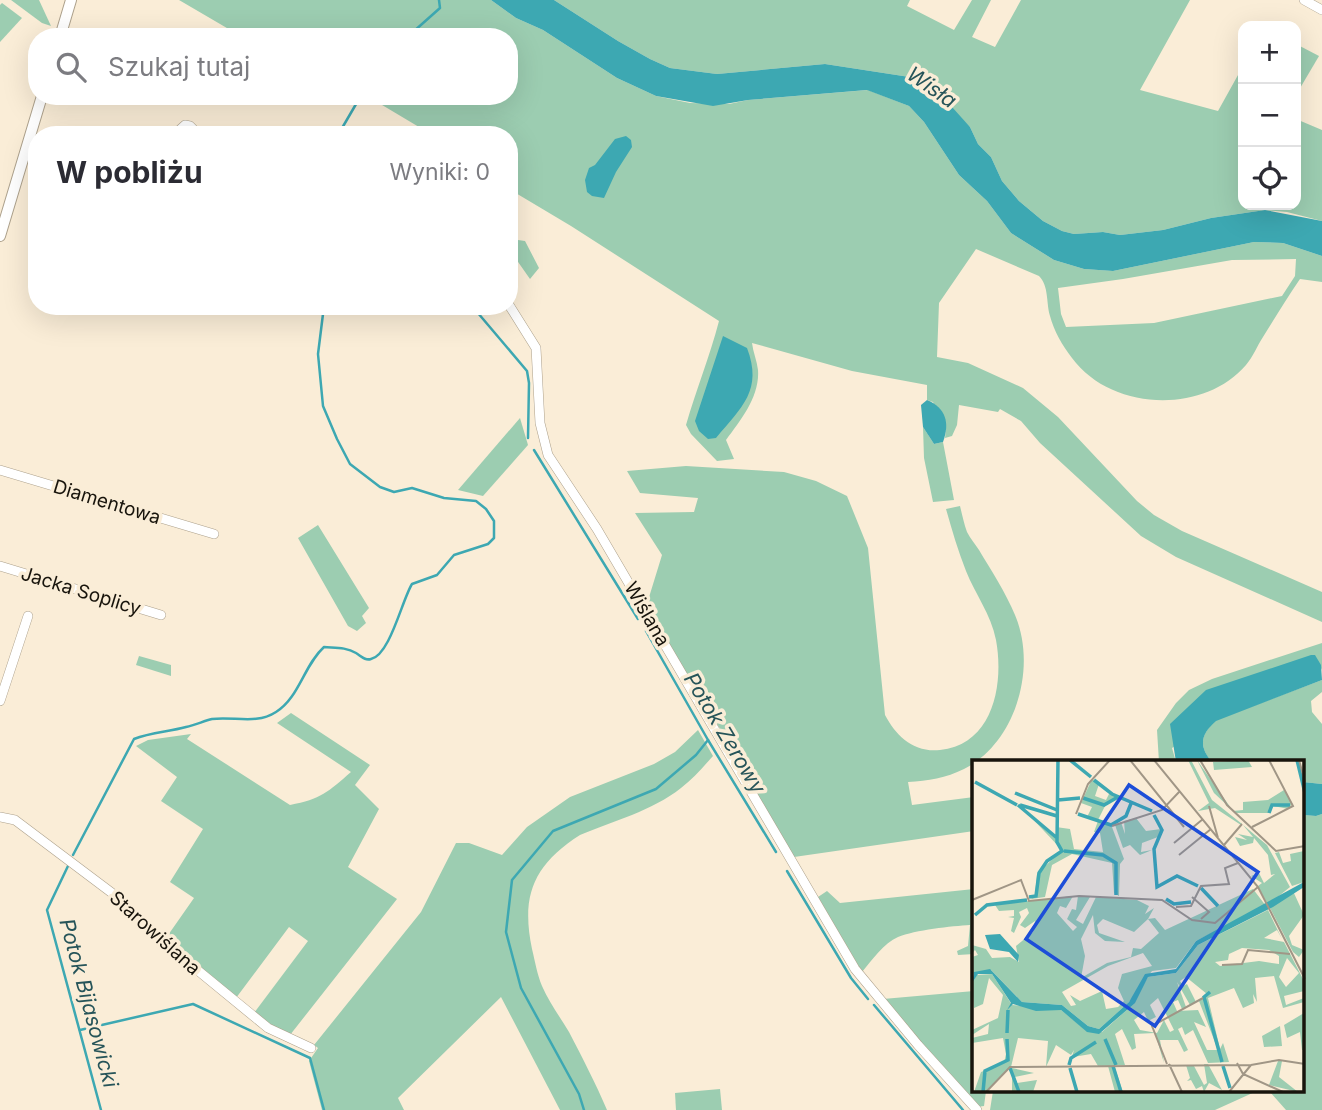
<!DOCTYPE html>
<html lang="pl">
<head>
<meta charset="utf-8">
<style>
	:root { --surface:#fff; --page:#f2f2f3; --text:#2b2b33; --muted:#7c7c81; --line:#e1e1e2 }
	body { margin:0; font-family:Inter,sans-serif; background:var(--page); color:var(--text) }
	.controls { position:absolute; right:21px; top:21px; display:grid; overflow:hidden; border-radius:14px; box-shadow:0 7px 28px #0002 }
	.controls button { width:63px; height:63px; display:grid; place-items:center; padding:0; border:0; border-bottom:2px solid var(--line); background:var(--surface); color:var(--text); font:35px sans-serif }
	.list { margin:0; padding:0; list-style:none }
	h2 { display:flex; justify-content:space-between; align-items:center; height:91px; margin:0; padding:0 28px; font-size:30px }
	h2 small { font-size:23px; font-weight:400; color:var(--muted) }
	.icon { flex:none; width:38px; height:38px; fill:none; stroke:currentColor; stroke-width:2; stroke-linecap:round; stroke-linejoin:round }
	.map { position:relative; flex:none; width:1322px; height:1110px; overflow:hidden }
	.search { position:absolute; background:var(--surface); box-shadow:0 7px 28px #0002; left:28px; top:28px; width:490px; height:77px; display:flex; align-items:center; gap:18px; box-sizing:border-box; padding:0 24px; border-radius:28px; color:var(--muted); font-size:26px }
	.panel { position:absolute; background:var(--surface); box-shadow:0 7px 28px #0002; left:28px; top:126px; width:490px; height:189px; border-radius:28px }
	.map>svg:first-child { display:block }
	.green { fill:#9ccdb1; fill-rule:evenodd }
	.water { fill:#3da8b2 }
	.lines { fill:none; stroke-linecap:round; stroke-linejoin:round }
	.stream { stroke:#3da8b2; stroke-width:2.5 }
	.minor-casing { stroke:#ada18c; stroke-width:10 }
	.major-casing { stroke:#ada18c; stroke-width:12 }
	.minor { stroke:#fff; stroke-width:9 }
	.major { stroke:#fff; stroke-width:10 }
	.labels { text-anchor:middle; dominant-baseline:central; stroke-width:7; stroke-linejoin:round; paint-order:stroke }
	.street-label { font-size:19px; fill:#18140c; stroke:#faedd7 }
	.water-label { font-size:21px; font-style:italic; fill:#265459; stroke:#faedd7 }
	.inset-river { fill:none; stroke:#3da8b2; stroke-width:3.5 }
	.inset-road { fill:none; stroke:#a09686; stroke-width:2 }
	.view { fill:#1d4ed8; fill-opacity:0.15; stroke:#1d4ed8; stroke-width:3.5 }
	.inset-edge { fill:none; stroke:#18140c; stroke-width:3.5 }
</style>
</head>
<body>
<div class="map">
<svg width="1322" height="1110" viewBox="0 0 1322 1110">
	<rect width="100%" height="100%" fill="#faedd7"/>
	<g class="green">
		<path d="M11 0H39L51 26 42 23Z"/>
		<path d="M179 0H491L516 18 543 30 617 78 656 96 690 103 729 104 748 100 868 90 909 106 924 122 959 175 987 201 1011 233 1054 260 1084 269 1113 271 1254 242 1283 243 1322 256V282L1300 279C1287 298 1275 318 1263 337 1257 346 1253 357 1246 365 1203 415 1111 411 1072 358 1062 345 1054 331 1050 316 1046 302 1049 286 1039 276L976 249 939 303 937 357 968 363 1023 388 1058 417 1137 501 1154 515 1182 531 1322 592V622L1176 557 1141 536 1040 443 1021 421 1000 409 998 412 959 405 957 425 952 436 945 438 946 430 933 402 927 400V385L852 371 752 343C753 352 757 361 758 370 760 396 741 420 726 440L734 459 717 461 691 434 686 425C696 390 710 356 719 321L571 226 509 189V135H427L424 130 367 96H509V37H260L252 32 232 31ZM1296 259 1295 276 1282 296 1154 323 1066 327 1061 314 1058 288 1123 279 1232 260Z"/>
		<path d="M554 0H910L907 6 954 30 972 0H991L972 37 995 47 1021 0H1190L1140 90 1218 111 1243 66V205H1296V119L1322 130V221L1287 212 1265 210 1211 218 1163 230 1120 235 1103 232 1074 234 1062 231 1043 221 1019 201 1002 181 991 157 978 144 970 127 916 78 825 64 717 74 670 68 650 59 618 41Z"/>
		<path d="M2 3 22 18 0 42V5Z"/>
		<path d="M1296 44 1319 56 1296 95Z"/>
		<path d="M518 240 525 241 539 268 530 279 516 259H509V253Z"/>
		<path d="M520 418 528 445 483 496 458 490Z"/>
		<path d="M923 427 934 444 943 442 954 500 933 502 924 458Z"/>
		<path d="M686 466 784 472 816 481 847 496 868 548 885 715C896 736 914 753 940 750 994 744 1004 683 996 640 991 614 975 594 966 571 958 551 952 530 946 509L960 506C962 514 964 524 967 532 970 538 975 544 979 550 991 570 1006 593 1015 615 1037 666 1017 742 964 769 946 778 928 781 908 782L912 805 974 797V831L794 857 720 733 722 732 646 607 662 555 635 513 694 512 698 498 640 493 627 471Z"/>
		<path d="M318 525 369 608 362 616 366 623 357 631 348 626 298 538Z"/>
		<path d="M1322 643V670L1315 656 1172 748 1176 762H1159L1157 730 1176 703 1189 690 1212 679Z"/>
		<path d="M139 656 171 665V676L136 665Z"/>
		<path d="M1322 680V692L1311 701 1312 712 1322 724V784L1303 782V762H1212C1198 746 1201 734 1216 720Z"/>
		<path d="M291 713 370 765 355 785 379 809 348 867 397 899 290 1035 268 1024 254 1013 308 941 289 927 236 998 166 938 194 898 170 882 203 829 161 801 177 777 136 746 148 740 191 734 187 739 290 805C321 799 328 792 351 772L277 723Z"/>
		<path d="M698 730 713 756C703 767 693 779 681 788 652 811 613 821 580 835 533 865 521 896 532 949 535 961 537 974 542 986 549 1002 560 1017 569 1032 582 1057 596 1084 607 1110H560L501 997 398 1098 404 1110H322L309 1061 318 1048 314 1045 421 912 456 843H469L502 855 527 827 570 797 654 764 675 752Z"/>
		<path d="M1322 814V1110H1286L1270 1092 1257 1091 1215 1110H990L993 1091H1303V815L1316 816Z"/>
		<path d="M974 889V954L958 955 957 951 968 946 970 925C952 926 915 930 898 937 884 943 872 960 862 972L818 897 827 891 840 903Z"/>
		<path d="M974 991V1091H986L984 1106 977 1107 883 999Z"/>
		<path d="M720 1089 722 1110H676L675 1093Z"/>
	</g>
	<g class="water">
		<path d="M491 0H554L618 41 650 59 670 68 717 74 825 64 916 78 934 87 970 127 978 144 991 157 1002 181 1019 201 1043 221 1062 231 1074 234 1103 232 1120 235 1163 230 1211 218 1265 210 1322 221V256L1283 243 1254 242 1113 271 1084 269 1054 260 1011 233 987 201 959 175 924 122 909 106 867 90 748 100 713 106 656 96 617 78 543 30 516 18Z"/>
		<path d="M626 136 631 140 632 147 616 172 604 198 592 196 587 192 585 180 589 168 595 165 615 139Z"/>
		<path d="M723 336 747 348C763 390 742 407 716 438L708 439 699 431 695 421Z"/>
		<path d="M927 400C946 408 950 423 943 442L934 444 923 427 921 405Z"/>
		<path d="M1311 655H1315L1321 665 1322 680 1216 721C1201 734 1198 746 1212 762H1176L1170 724 1206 690Z"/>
		<path d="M1303 782 1322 784V814L1316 816 1303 815Z"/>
	</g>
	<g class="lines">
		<g class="stream">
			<path d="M413 32 440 8 439 0"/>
			<path d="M338 135 359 99"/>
			<path d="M472 306 527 371 529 383 528 438"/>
			<path d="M534 450 638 619"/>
			<path d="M646 631 708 740 776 852"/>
			<path d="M73 855 134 739C151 732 168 732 186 727 195 725 204 721 212 719 234 716 256 725 276 712 299 698 304 665 324 647 335 648 346 647 356 653 361 656 365 661 371 659 390 655 402 600 412 584L437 575 454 555 488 544 494 538V521L486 509 476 501 444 498 412 488 394 492 380 487 350 464 337 439 323 406 318 354 324 306"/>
			<path d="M68 866 47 910 101 1110"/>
			<path d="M787 871 851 978 868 999"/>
			<path d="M874 1005 963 1110"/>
			<path d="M80 1030 193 1004 310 1058 324 1110"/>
			<path d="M584 1110 579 1094 521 988 506 932 512 880 553 831 656 789 696 755 708 740"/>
		</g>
		<defs>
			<g id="minor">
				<path d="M1304 0 1322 10"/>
				<path d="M174 135 185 125 190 126 199 135"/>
				<path d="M25 153 37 160"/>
				<path d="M509 305 536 348 540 423 548 455 597 529 855 969 918 1045 977 1110"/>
				<path d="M0 470 214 534"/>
				<path d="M0 566 161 615"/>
				<path d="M0 701 28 616"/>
				<path d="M0 817 15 820 112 893 179 955 268 1028 311 1048"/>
			</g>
			<g id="major">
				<path d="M60 37 71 0"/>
				<path d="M0 236 42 96"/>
			</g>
		</defs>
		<use href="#minor" class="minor-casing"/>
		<use href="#major" class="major-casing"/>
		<use href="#minor" class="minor"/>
		<use href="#major" class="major"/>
	</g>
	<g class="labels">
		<g class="street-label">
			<text transform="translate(107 502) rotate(17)">Diamentowa</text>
			<text transform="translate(81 591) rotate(17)">Jacka Soplicy</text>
			<text transform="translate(647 614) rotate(60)">Wiślana</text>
			<text transform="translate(155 933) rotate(42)">Starowiślana</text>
		</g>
		<g class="water-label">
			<text transform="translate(932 87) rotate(35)">Wisła</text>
			<text transform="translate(725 733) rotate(59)">Potok Zerowy</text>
			<text transform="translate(89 1003) rotate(75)">Potok Bijasowicki</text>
		</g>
	</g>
	<g transform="translate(972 760)">
		<rect width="332" height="332" fill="#faedd7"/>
		<path d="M216 0H219L240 40 270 64 269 65 243 48 226 51 237 43ZM225 0 261 51 271 50V42L296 40 312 30 320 43 317 49 301 46 298 53H264L272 61 242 33ZM276 0 280 7 242 10 241 2ZM120 19 127 24 123 36 134 40 138 32 147 37 134 44 126 60 140 67 152 99 148 104 147 136 142 133 140 103 100 94 80 105 73 137 59 139 63 135 65 114 90 90 56 54 84 77V67L98 69 102 89 131 92 128 73 122 72 126 61 115 57 120 47 109 43ZM164 58 174 71 189 69 186 77 170 83 169 92 180 90 168 95 158 85 151 88 143 65 149 62 153 74 152 61ZM271 65 295 85 318 127 296 145 286 126 290 123 279 116 287 113 292 123 303 114 299 115 296 95 282 78 281 83 268 86 263 77 275 80 266 74 281 77ZM332 91V122L320 126 303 93 307 92 311 103 319 101 318 94ZM281 129 294 146 224 181 204 208 180 211 157 242 127 269 116 266 90 245 50 242 19 210 0 214V197L6 195 3 190 0 193V185L14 189 20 198 38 197 47 202 44 186 61 172 63 161 53 168 48 165 57 153 55 148 47 152 49 157 42 173 39 171 42 158 36 157 42 156V150L27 151 23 145 101 136 94 148 88 146 85 153 101 171 105 167 95 159 100 149 104 150 106 136 118 137 104 160 111 164 124 137 165 140 177 146 173 154 182 148 176 159 183 158 193 170ZM121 155 123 173 133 181 153 182 127 173 125 165 131 159 162 172 176 159 187 173 169 189 161 188 159 197 135 203 109 218 113 196 109 179ZM171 193 180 206 150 214 146 228 152 241 146 247 134 249 130 231 108 241 98 235 104 245 99 246 90 232 136 206ZM321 131 332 155 317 176 320 185 332 190 327 197 321 192 298 148ZM296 150 310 179 305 170 292 178 312 182 332 221V231L312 236 314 245 332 238V242L311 248 302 216 283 218 285 242 281 234 282 243 271 248 262 228 236 238 248 289 251 283 257 302 236 303 221 270 213 275 210 267 206 269 216 290 212 292 206 280H188L192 303 183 273 162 274 164 288 160 290 150 269 143 274 153 305H142L151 332H143L136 306H126L119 294 101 297 97 306 102 290 99 295 84 285 74 307 76 281 46 278 39 307 14 332H2L9 312 32 303 34 294 31 278 0 283V278L16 274 17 264 0 275V270L26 258 31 235 17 218 11 244 2 248 0 223 5 215 20 214 40 245 89 250 116 272H130L156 249 176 217 204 213 226 185ZM270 188 297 190 307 196V204L287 201 248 206 243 202 256 200 257 194ZM315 198 327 213 314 227 307 217ZM214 217 235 234 227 241 246 290H235L222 262 234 267 226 250 205 251 201 242 206 240 210 249 214 247 205 222 218 245 224 242 215 224 211 226 208 221ZM186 238 202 270 198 272 192 260 185 273 168 270 162 260 172 252 176 261 184 257 178 245ZM332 253V290H330L328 272 315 278 312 265ZM308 266 310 286 292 287 290 276ZM306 301H310L307 317 326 332 297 325ZM232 304H236L250 330 237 323 232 332 230 326 224 329 219 320 215 321 218 318 214 305 222 306 232 325 235 323ZM40 308 62 313 43 317 45 323 65 320 61 332H40Z" fill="#9ccdb1" fill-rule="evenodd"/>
		<path d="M332 122V127L301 147 226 185 204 213 176 217 163 243 127 274 115 272 89 250 64 251 41 244 35 250 39 243 20 214H6L0 223 2 212 18 209 50 242 90 245 116 266 127 269 157 242 173 214 204 209 224 181ZM28 174 47 195 46 202 37 192 18 189 13 175Z" fill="#3da8b2"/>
		<path class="inset-river" d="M98 0 119 17M325 0 333 33M122 20 140 34 180 51M3 22 45 45M43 33 85 50M111 38 132 45 146 37M86 40 108 38M46 45 85 78M48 45 85 56M297 53 300 45H318M106 54 139 65 154 56 160 41M182 55 190 70 182 89 185 127 205 116 226 126M92 91 131 95 144 103V135M229 128 246 146M57 137 64 136 67 113 75 101 90 91 85 82 86 0M194 139 202 144 219 142M3 155 15 145 55 140M238 232 232 237 250 302M35 273 36 250M133 279 144 305M97 305 99 298 124 282M141 306 149 332M251 306 258 328M38 308 47 332M98 308 105 332M11 332 13 311 36 300 35 279"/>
		<path class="inset-road" d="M158 0 212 67M182 0 286 127 333 219M228 0 255 45 304 91 333 86M327 0 333 22M237 46 246 78M104 54 116 24 138 0M140 66 190 50 208 31M280 67 321 46 297 0M202 83 231 59M252 85 270 64M207 95 239 69M220 137 237 152 229 159M0 140 49 120 57 141 107 136 190 140 220 160 243 163 286 127M204 147 219 146 229 126 257 124 253 108 266 103M250 205 270 204 276 190 318 194M265 303 271 314 311 332M195 304 180 266 231 238M197 304 210 332M14 332 38 307 279 305 307 300 333 304M257 332 279 305"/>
		<path class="view" d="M157 25 286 112 183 266 54 179Z"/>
		<rect width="332" height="332" class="inset-edge"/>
	</g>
</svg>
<div class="controls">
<button>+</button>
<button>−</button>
<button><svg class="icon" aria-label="locate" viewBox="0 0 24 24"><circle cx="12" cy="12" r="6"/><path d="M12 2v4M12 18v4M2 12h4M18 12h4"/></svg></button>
</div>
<div class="search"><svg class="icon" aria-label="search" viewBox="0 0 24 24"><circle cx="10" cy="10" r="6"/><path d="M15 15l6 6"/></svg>Szukaj tutaj</div>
<section class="panel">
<h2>W pobliżu<small>Wyniki: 0</small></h2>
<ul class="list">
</ul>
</section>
</div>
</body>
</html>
